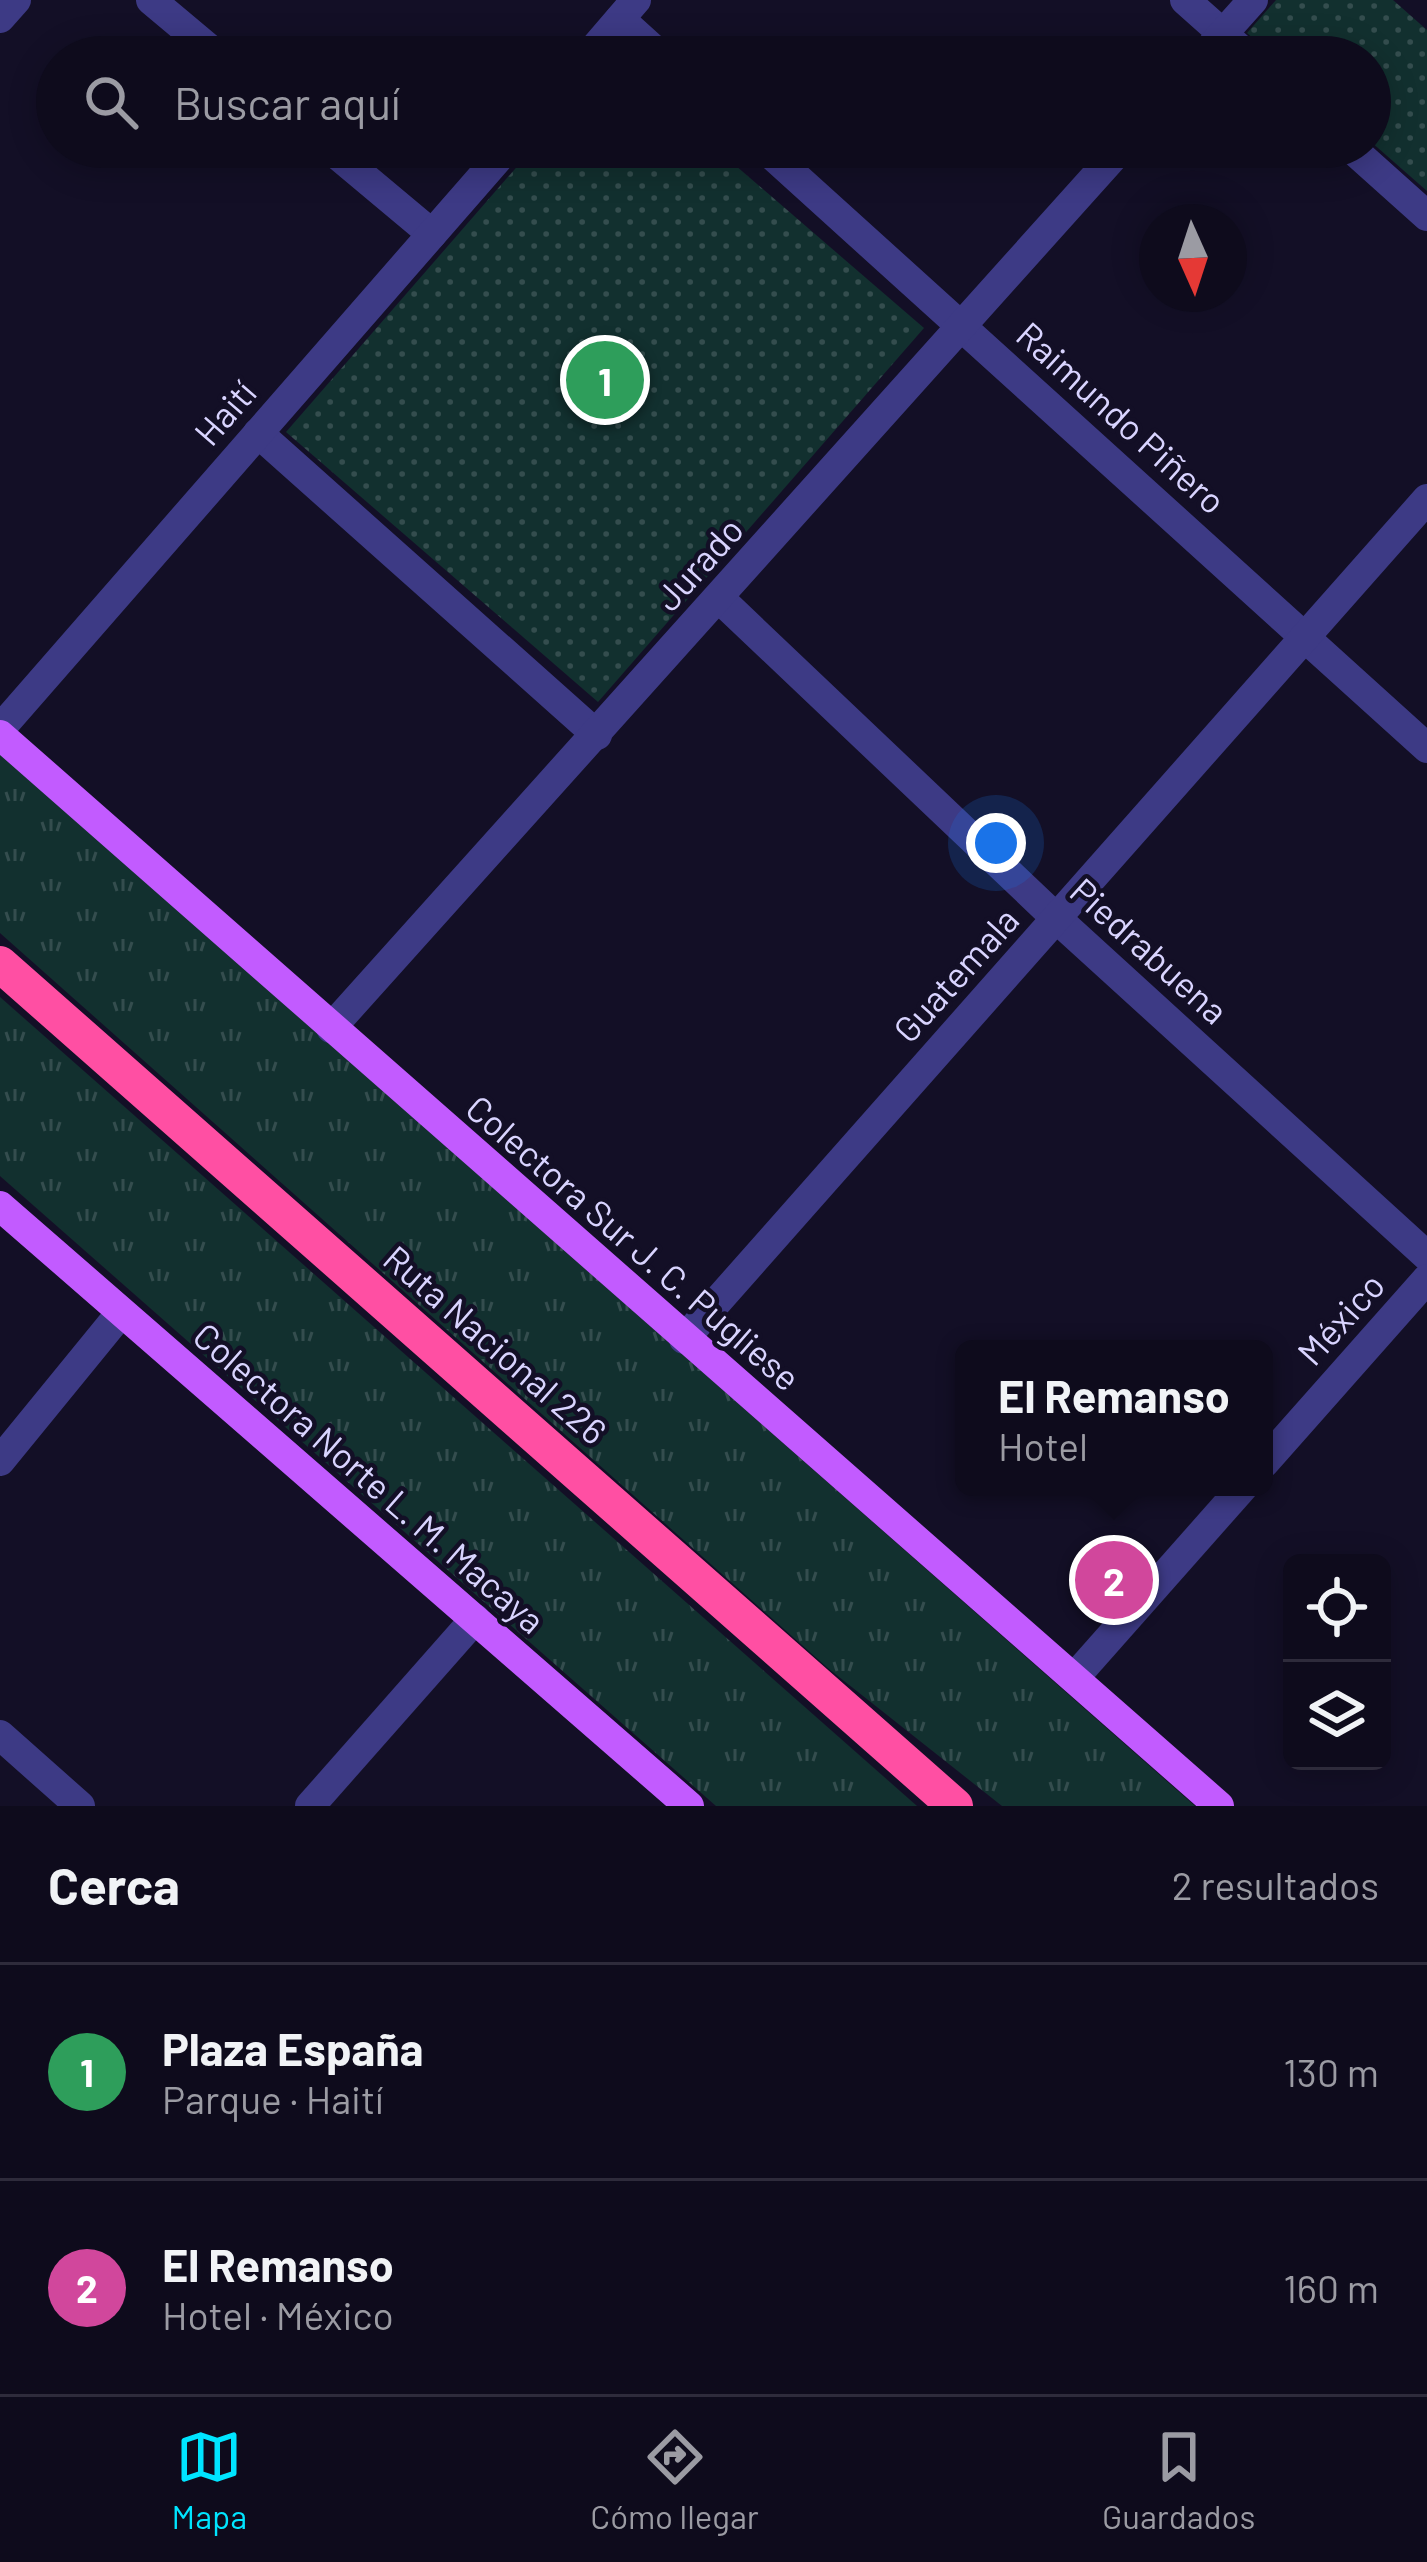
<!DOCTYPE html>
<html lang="es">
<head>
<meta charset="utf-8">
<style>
	:root { --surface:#0e0b1c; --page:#1c1929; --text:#f1f3f6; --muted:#9b9ba3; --line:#2e2b3b; --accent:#00e5ff }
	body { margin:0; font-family:Barlow,sans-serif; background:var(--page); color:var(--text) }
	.controls { position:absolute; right:36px; bottom:36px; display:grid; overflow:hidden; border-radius:18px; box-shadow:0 6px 30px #0003 }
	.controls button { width:108px; height:108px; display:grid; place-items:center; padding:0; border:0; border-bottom:3px solid var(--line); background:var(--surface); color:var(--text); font:60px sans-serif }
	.compass { position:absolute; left:1139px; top:204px; width:108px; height:108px; border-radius:50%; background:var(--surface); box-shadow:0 6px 30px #0003; rotate:177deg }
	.you { position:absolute; left:996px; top:843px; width:42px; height:42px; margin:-30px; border:9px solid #fff; border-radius:50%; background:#1a73e8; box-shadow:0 0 0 18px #1a73e833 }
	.badge { display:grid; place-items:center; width:78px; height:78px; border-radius:50%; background:var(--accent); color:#fff; font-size:39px; font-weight:700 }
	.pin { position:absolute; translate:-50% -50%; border:6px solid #fff; box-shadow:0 3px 12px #0006 }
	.popup { position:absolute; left:955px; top:1340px; width:318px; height:156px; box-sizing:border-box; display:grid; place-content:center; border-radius:18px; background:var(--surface); filter:drop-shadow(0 3px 9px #0005); font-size:39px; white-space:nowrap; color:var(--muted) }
	.popup b { font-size:45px; color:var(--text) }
	.popup::after { content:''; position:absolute; left:50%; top:100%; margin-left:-24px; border:24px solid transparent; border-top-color:var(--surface) }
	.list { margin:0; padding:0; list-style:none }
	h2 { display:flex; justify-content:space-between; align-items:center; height:156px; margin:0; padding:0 48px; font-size:51px }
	h2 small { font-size:39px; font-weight:400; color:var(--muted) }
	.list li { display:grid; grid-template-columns:78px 1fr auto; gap:36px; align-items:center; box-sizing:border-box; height:216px; padding:0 48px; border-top:3px solid var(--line) }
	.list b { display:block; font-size:45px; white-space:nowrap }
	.list p { margin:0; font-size:39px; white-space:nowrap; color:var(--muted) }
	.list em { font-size:39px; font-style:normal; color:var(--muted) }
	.icon { flex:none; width:66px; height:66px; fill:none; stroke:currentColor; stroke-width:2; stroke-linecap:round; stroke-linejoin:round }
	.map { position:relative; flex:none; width:1427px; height:1806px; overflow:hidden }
	.search { position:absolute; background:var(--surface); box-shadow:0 6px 30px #0003; left:36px; right:36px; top:36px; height:132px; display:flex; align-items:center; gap:30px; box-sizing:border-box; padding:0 42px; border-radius:66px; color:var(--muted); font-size:45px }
	.sheet { height:588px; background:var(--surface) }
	nav { display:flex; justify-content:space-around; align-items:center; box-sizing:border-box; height:168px; border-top:3px solid var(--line); background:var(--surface); font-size:33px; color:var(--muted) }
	nav a { display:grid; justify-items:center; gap:6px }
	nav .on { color:var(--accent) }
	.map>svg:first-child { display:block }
	.grass { fill:url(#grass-tufts) }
	.park { fill:url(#park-dots) }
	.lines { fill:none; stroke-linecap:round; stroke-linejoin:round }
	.minor { stroke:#3d3a85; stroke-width:30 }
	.major { stroke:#c25bff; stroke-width:30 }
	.highway { stroke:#ff4fa3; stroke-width:36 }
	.labels { text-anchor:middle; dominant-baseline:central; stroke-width:9; stroke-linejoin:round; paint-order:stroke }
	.street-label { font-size:36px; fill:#d9d4ff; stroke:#130f26 }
</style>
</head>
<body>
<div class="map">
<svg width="1427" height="1806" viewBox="0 0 1427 1806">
	<defs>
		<pattern id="grass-tufts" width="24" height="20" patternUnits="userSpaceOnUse" patternTransform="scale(3)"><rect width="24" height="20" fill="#12302f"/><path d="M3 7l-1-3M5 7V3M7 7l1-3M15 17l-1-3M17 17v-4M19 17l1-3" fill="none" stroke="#344d4e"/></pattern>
		<pattern id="park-dots" width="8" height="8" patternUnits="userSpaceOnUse" patternTransform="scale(3)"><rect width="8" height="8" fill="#12302f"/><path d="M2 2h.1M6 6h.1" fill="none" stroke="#344d4e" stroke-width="1.8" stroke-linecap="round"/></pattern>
	</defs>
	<rect width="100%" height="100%" fill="#130f26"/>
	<g class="grass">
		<path d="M0 753 1195 1806H1002L829 1669 0 933Z"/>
		<path d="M0 997 917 1806H716L0 1176Z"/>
	</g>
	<g class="park">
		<path d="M1276 0H1393L1427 30V191L1370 141V57H1275L1247 33Z"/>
		<path d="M534 147H714L924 328 598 702 286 432Z"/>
	</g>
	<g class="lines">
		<g class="minor">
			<path d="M151 0 219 57"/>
			<path d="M1185 0 1249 57"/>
			<path d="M0 18 16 0"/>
			<path d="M620 19 662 57"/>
			<path d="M587 57 636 0"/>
			<path d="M1202 57 1253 0"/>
			<path d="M328 147 432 234"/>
			<path d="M763 147 1427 748"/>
			<path d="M1350 147 1427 216"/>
			<path d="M258 433 597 735"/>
			<path d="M719 598 1056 918 1427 1256"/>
			<path d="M0 729 508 147"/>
			<path d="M331 1028 1122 147"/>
			<path d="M684 1339 1427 499"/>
			<path d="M0 1461 120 1314"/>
			<path d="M1264 1463 1427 1279"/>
			<path d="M1074 1678 1243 1487"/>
			<path d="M0 1735 80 1806"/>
			<path d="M310 1806 475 1619"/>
		</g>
		<g class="major">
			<path d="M0 735 1219 1806"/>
			<path d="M0 1206 689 1806"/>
		</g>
		<path class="highway" d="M0 964 955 1806"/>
	</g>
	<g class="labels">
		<g class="street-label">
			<text transform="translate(224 412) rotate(-49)">Haití</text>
			<text transform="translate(1122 417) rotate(42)">Raimundo Piñero</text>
			<text transform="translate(698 563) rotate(-48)">Jurado</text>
			<text transform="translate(1150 950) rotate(42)">Piedrabuena</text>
			<text transform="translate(955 974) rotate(-48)">Guatemala</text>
			<text transform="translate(634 1242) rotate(41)">Colectora Sur J. C. Pugliese</text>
			<text transform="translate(1340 1318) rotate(-48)">México</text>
			<text transform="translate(496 1344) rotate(41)">Ruta Nacional 226</text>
			<text transform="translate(370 1477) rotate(41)">Colectora Norte L. M. Macaya</text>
		</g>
	</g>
</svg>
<div class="controls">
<button><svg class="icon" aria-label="locate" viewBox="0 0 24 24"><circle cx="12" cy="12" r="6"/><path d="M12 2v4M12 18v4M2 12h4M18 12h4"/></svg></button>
<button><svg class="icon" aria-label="layers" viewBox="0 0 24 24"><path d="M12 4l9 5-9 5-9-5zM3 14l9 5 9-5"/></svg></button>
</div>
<svg class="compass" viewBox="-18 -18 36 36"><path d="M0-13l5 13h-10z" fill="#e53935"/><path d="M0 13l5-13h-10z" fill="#9b9ba3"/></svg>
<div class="you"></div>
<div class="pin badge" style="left:605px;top:380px;background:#2e9e5b">1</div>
<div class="pin badge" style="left:1114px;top:1580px;background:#d1479c">2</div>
<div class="popup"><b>El Remanso</b>Hotel</div>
<div class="search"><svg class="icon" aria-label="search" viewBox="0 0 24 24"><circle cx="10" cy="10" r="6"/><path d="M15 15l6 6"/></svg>Buscar aquí</div>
</div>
<section class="sheet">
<h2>Cerca<small>2 resultados</small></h2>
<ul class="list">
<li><span class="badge" style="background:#2e9e5b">1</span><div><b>Plaza España</b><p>Parque · Haití</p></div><em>130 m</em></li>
<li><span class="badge" style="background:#d1479c">2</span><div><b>El Remanso</b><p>Hotel · México</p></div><em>160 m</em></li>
</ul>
</section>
<nav>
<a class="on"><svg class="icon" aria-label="map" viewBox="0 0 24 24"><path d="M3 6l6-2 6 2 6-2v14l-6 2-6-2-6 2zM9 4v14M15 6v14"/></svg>Mapa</a>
<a><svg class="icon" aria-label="directions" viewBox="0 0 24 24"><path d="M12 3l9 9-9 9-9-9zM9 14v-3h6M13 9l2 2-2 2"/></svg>Cómo llegar</a>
<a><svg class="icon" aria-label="saved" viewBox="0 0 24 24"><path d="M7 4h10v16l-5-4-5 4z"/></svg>Guardados</a>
</nav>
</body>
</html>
